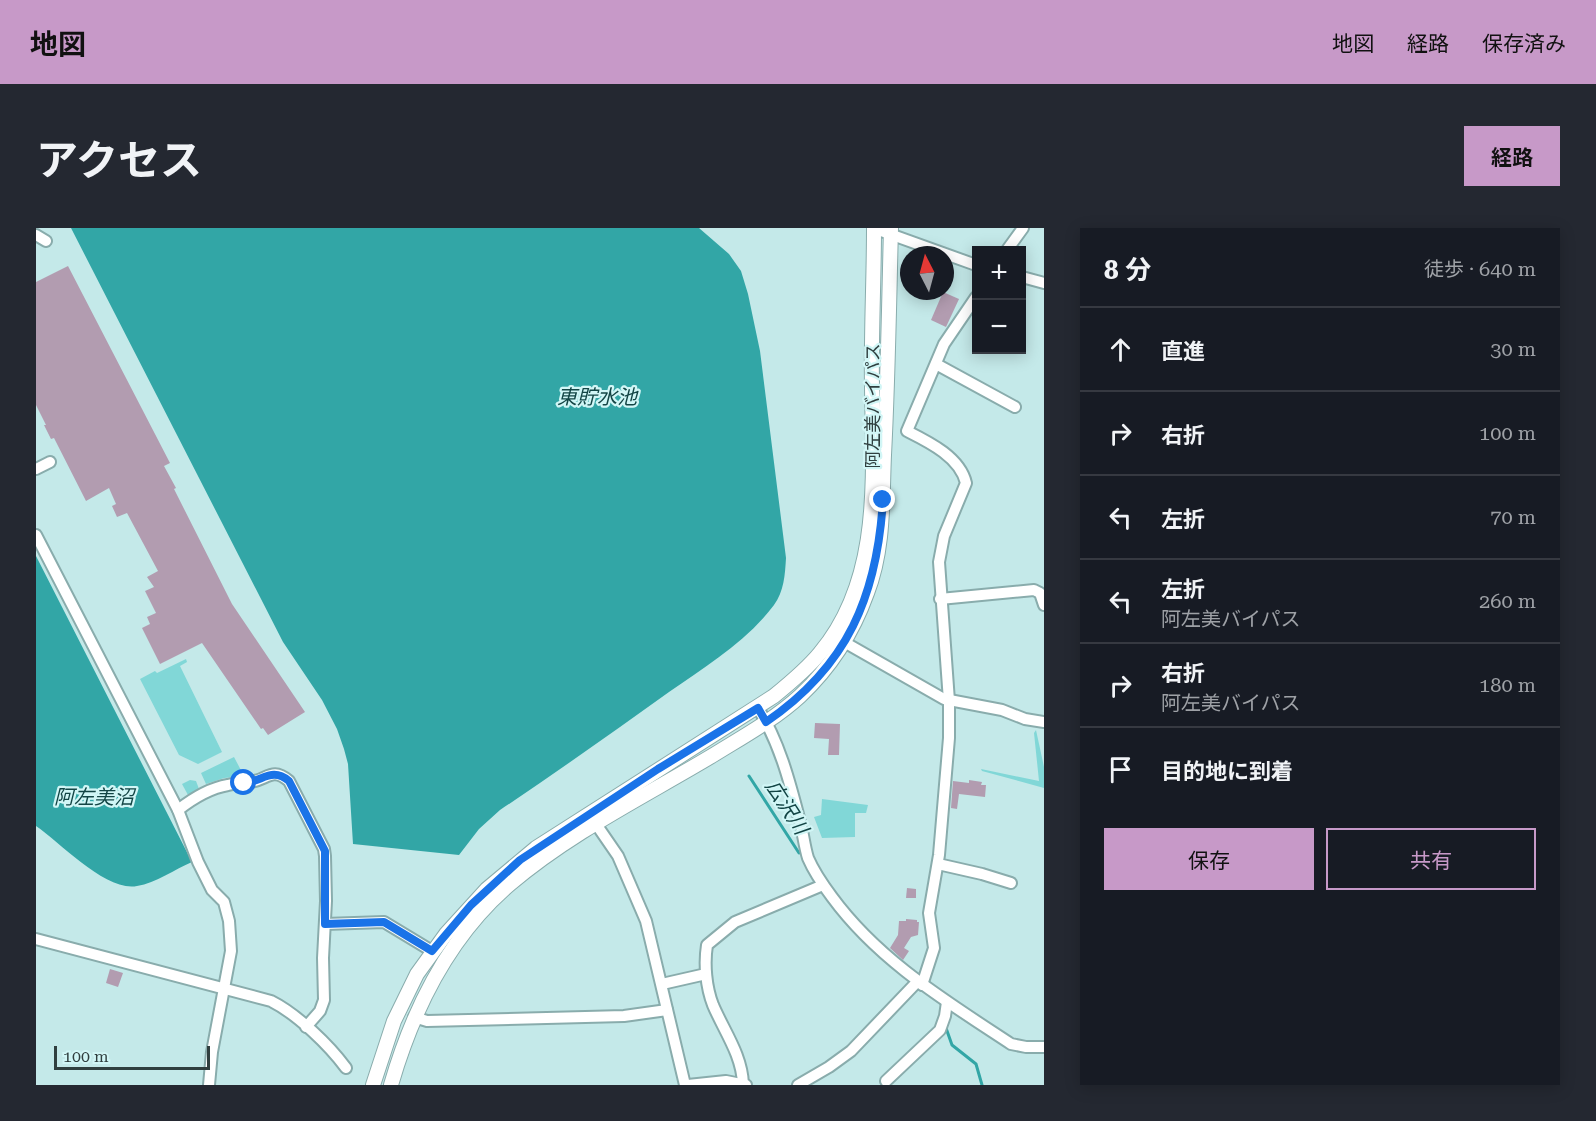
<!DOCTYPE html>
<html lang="ja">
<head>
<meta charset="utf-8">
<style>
	:root { --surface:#171b24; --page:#242831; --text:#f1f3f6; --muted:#9ea1a6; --line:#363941; --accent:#c799c8 }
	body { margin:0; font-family:"Roboto Serif","Noto Sans JP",serif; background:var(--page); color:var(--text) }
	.controls { position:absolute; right:18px; top:18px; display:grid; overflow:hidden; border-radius:0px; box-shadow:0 3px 15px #0003 }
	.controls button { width:54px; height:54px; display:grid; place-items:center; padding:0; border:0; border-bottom:2px solid var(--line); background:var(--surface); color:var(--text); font:30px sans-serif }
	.compass { position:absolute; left:864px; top:18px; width:54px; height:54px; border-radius:50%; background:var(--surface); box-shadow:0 3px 15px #0003; rotate:354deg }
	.scale { position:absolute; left:18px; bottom:15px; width:156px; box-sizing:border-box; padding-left:6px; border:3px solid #303f3f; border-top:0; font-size:16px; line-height:21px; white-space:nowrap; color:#303f3f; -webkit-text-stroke:4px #d1f6f6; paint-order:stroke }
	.stop { position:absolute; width:18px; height:18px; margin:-14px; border:4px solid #1a73e8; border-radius:50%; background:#fff }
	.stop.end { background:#1a73e8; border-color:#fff; box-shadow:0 2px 6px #0008 }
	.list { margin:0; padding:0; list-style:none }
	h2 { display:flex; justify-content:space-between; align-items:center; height:78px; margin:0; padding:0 24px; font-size:26px }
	h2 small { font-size:20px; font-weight:400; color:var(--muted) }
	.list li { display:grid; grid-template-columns:39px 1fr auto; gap:18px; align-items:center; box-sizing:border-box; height:84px; padding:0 24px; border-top:2px solid var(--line) }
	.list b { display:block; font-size:22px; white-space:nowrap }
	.list p { margin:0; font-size:20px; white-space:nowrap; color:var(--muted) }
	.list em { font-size:20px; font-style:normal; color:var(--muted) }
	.actions { display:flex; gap:12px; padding:18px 24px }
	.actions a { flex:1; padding:14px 0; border:2px solid var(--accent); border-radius:0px; text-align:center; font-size:21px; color:var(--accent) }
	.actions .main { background:var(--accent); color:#111 }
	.icon { flex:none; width:33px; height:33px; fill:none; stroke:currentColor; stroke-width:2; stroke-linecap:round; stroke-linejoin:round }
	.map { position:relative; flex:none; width:1008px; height:857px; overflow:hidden; border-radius:0px }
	header { display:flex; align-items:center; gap:36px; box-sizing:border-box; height:84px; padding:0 30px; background:var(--accent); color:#111 }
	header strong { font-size:28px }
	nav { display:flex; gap:33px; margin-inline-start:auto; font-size:21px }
	.intro { display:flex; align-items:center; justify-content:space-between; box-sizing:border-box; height:144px; padding:0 36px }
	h1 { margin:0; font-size:42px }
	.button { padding:15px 27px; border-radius:0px; background:var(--accent); color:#111; font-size:21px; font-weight:700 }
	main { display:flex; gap:36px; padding:0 36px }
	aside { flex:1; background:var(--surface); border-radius:0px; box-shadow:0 3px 15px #0003 }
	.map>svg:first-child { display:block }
	.green { fill:#81d7d7 }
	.water { fill:#32a6a6 }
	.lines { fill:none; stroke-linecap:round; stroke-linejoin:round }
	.stream { stroke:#32a6a6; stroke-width:3 }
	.building { fill:#b29cb0 }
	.minor-casing { stroke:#89acac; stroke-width:14 }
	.major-casing { stroke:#89acac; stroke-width:16 }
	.minor { stroke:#fff; stroke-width:10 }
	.major { stroke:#fff; stroke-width:14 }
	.route { stroke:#1a73e8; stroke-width:8 }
	.labels { text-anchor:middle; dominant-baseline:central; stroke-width:4.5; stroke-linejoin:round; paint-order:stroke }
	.street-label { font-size:18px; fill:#303f3f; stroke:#d1f6f6 }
	.water-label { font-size:20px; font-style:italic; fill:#134545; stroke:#d1f6f6 }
</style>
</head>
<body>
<header>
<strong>地図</strong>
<nav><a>地図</a><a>経路</a><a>保存済み</a></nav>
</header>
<div class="intro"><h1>アクセス</h1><a class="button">経路</a></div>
<main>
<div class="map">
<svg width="1008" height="857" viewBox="0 0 1008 857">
	<rect width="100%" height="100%" fill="#c4e9e9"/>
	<g class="green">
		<path d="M150 431 151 434 144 438 186 524 162 536 143 527 104 451 119 443 121 445Z"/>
		<path d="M1000 502 1008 539V560L946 543 945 541 1003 553 998 505Z"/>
		<path d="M198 529 208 548 188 550 170 556 165 545Z"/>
		<path d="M154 552 160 553 163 561 152 567 146 556Z"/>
		<path d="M786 571 832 577 830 585H819V609L786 610 778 589 785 587Z"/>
	</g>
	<g class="water">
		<path d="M35 0H663L693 26 705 43 712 66 724 123 750 330C749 347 748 363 738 377 711 413 669 439 633 464 577 504 521 544 464 582L443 601 423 627 317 616 312 536 308 521 301 501 286 472 247 414Z"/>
		<path d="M0 328 156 634C139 641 120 655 101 658 70 664 25 615 0 598Z"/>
	</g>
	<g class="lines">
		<g class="stream">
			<path d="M713 548 763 625"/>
			<path d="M910 800 916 817 940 836 946 857"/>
		</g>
	</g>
	<g class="building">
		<path d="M32 38 134 235 128 238 140 260 138 261 196 376 269 484 232 507 227 500 225 501 166 415 124 436 106 400 114 396 111 389 120 385 109 363 118 359 111 349 122 343 91 285 81 289 76 278 80 276 73 260 50 273 18 210 15 211 8 197H10L0 177V54Z"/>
		<path d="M907 64 923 71 910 99 895 92Z"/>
		<path d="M779 495 804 496 803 527H792L793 511 778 510Z"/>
		<path d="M933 552 946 554 945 557H950L949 569 923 566 921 581 915 580 917 553 933 555Z"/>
		<path d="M871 660 880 661V670H870Z"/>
		<path d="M870 691 881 692V694H883L882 707 875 709 868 720 873 723 867 732 854 720 862 707 863 693H870Z"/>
		<path d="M74 741 87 745 82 759 70 755Z"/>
	</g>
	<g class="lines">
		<defs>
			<g id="minor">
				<path d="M837 0 940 37"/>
				<path d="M0 7 10 13"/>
				<path d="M971 22 987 0"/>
				<path d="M986 49 1008 55"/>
				<path d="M900 136 979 179"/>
				<path d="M0 241 14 234"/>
				<path d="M0 307 142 582 162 634 176 662 188 674 193 693 195 723 176 824 173 857"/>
				<path d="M904 371 998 362 1004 365 1008 377"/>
				<path d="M808 414 908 471 966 482 989 491 1008 494"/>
				<path d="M722 480C743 514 753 551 763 590 767 603 768 617 772 630 778 644 787 657 796 669 843 733 910 773 975 816L990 819H1008"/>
				<path d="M142 582C156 571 174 560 192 557 199 555 207 555 215 554 232 551 236 539 253 553L288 621 289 628 290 673 287 730 288 772 284 783 270 799"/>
				<path d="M560 596 582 628 610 693 649 857"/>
				<path d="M902 636 946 646 975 655"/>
				<path d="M289 696 348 694 396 723"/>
				<path d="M0 711 235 773C261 786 293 817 310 840"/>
				<path d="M626 756 670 746"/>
				<path d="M886 757 898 720 893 685 903 627 913 510V473L903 334 908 308 930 255C924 229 893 214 871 203L908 116 940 69"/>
				<path d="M378 789 391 793 588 788 631 782"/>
				<path d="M850 853 904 802 909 788 911 774"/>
				<path d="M707 856C706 827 688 803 677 777 670 759 668 736 671 717L699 694 787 657"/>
				<path d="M652 857 690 853 710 857"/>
				<path d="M762 857 793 839 815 823 881 754"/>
			</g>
			<g id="major">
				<path d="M337 857 358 793 381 746 410 706 451 661 500 620 738 468C754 455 771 441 784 425 846 351 837 249 836 159 835 106 838 53 838 0"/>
				<path d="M355 857C377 781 413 708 474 656 535 604 611 567 679 526 708 508 739 491 764 468 794 440 817 404 831 365 848 321 846 274 848 227 852 151 853 76 855 0"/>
			</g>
		</defs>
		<use href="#minor" class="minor-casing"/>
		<use href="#major" class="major-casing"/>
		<use href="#minor" class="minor"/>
		<use href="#major" class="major"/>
	</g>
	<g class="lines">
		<path class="route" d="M208 555C227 553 236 539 253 553L289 623V696L348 694 396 723 435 677 484 632 622 541 722 480 730 494C812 438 841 368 847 272"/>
	</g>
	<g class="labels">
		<g class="street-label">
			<text transform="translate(836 178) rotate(-90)">阿左美バイパス</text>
		</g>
		<g class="water-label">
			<text x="561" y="169">東貯水池</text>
			<text x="58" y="569">阿左美沼</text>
			<text transform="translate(751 579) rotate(57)">広沢川</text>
		</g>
	</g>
</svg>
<div class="controls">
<button>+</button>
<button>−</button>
</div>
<svg class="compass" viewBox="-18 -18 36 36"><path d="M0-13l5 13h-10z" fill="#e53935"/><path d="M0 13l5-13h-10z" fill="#9ea1a6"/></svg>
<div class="scale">100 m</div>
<div class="stop" style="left:208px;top:555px"></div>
<div class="stop end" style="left:847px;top:272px"></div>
</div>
<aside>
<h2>8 分<small>徒歩 · 640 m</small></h2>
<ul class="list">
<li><svg class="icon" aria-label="ahead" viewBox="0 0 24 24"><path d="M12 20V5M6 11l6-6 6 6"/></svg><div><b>直進</b></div><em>30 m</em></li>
<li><svg class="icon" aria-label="right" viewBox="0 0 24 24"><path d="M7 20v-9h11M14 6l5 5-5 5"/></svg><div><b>右折</b></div><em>100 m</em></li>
<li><svg class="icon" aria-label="left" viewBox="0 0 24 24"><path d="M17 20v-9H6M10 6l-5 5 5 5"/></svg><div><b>左折</b></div><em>70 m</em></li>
<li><svg class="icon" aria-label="left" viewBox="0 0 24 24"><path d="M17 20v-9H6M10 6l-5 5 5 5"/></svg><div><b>左折</b><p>阿左美バイパス</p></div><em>260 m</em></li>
<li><svg class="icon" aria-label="right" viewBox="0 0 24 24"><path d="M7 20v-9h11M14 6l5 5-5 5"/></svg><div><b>右折</b><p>阿左美バイパス</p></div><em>180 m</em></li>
<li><svg class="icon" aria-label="arrive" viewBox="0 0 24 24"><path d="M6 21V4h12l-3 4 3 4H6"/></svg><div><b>目的地に到着</b></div></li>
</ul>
<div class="actions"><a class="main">保存</a><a>共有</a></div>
</aside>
</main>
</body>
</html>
